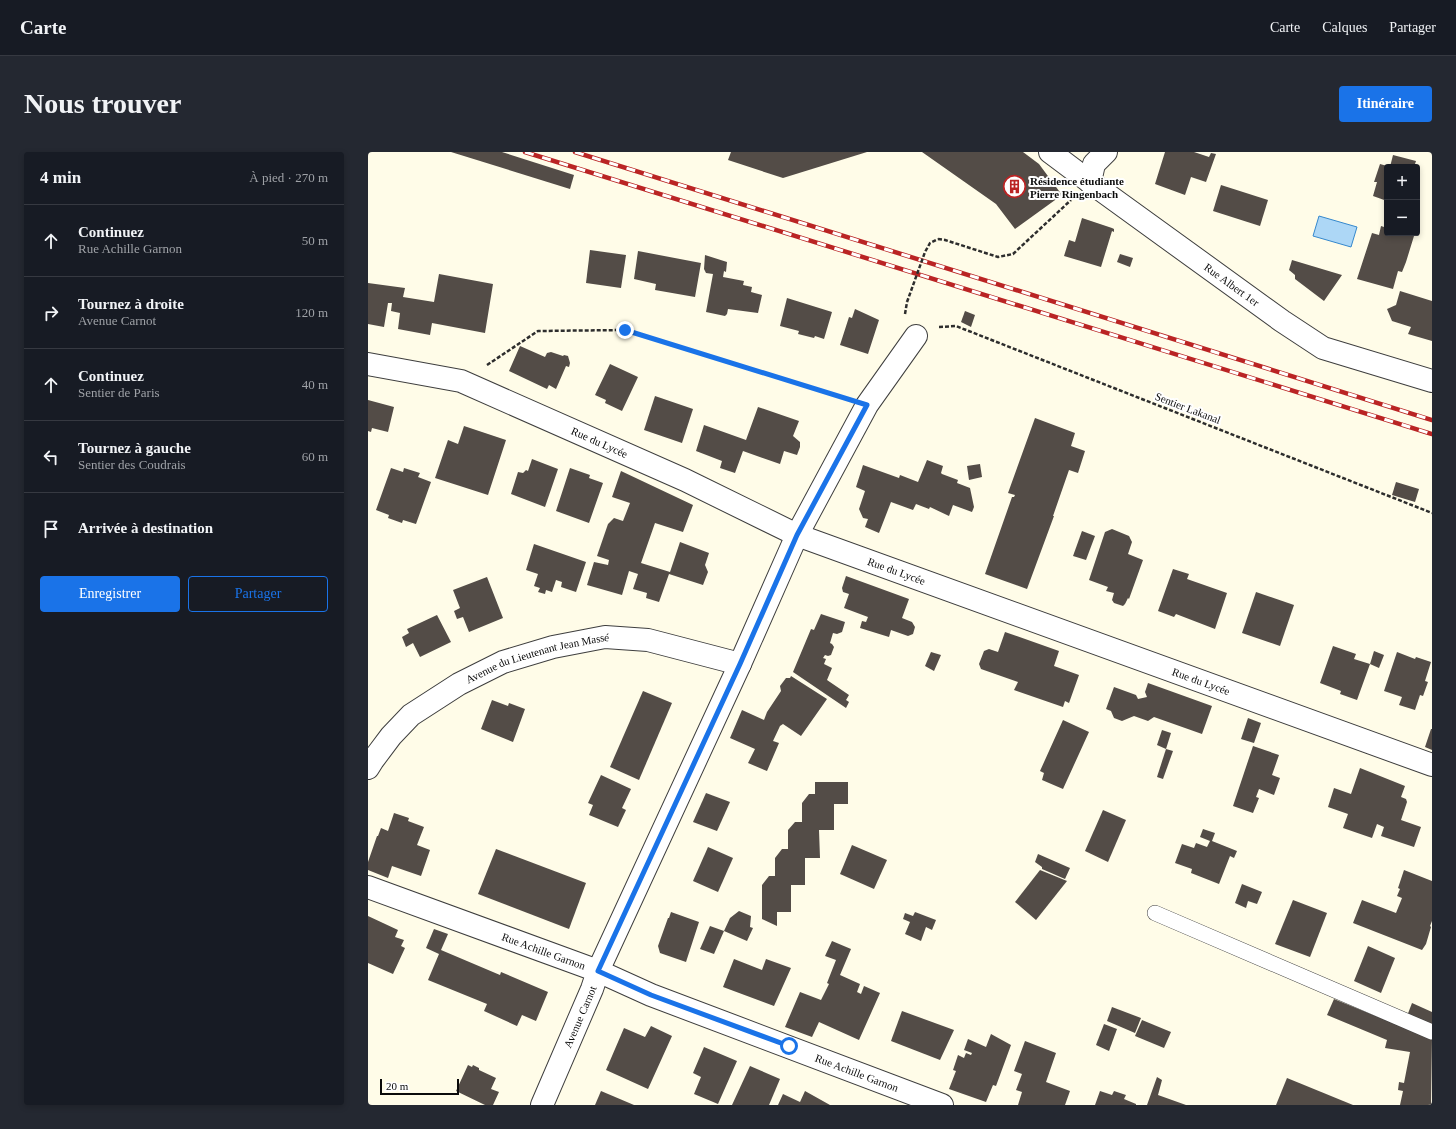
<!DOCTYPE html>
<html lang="fr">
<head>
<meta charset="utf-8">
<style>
	:root { --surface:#171b24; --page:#242831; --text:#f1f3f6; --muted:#9ea1a6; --line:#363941; --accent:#1a73e8 }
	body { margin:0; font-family:Georgia,serif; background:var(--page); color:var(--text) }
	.controls { position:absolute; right:12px; top:12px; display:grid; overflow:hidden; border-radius:4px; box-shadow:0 2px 6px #0003 }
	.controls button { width:36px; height:36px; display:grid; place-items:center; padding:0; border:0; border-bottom:1px solid var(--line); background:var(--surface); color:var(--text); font:20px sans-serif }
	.scale { position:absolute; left:12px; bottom:10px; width:79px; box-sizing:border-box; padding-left:4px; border:2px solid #0b0b0b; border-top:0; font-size:11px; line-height:14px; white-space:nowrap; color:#0b0b0b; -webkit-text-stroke:3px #fff; paint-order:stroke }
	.stop { position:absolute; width:12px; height:12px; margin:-9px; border:3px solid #1a73e8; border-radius:50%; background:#fff }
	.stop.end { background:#1a73e8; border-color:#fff; box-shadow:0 1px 4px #0008 }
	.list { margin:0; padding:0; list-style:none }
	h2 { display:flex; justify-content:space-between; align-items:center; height:52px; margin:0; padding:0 16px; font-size:17px }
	h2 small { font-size:13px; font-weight:400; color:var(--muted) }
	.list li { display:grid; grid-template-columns:26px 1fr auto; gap:12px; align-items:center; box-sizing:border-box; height:72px; padding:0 16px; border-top:1px solid var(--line) }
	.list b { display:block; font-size:15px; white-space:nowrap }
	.list p { margin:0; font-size:13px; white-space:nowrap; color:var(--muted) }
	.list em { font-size:13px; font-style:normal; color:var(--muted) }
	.actions { display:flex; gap:8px; padding:12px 16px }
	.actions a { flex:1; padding:9px 0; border:1px solid var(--accent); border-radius:4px; text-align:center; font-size:14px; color:var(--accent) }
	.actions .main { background:var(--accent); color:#fff }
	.icon { flex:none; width:22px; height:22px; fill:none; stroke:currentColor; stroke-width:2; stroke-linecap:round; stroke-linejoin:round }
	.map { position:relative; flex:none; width:1064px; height:953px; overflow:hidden; border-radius:4px }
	header { display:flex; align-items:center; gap:24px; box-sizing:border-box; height:56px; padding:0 20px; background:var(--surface); border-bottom:1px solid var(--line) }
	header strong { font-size:19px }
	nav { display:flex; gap:22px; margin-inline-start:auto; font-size:14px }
	.intro { display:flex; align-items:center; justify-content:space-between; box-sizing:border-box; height:96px; padding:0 24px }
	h1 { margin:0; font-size:28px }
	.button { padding:10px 18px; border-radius:4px; background:var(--accent); color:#fff; font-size:14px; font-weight:700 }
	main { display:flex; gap:24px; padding:0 24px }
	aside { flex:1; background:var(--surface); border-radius:4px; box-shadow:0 2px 6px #0003 }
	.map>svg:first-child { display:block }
	.water { fill:#add7f6; stroke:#3588cd }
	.building { fill:#534c47 }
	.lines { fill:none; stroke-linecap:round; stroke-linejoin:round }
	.lane-casing { stroke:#3e3e3e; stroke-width:16 }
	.street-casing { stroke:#3e3e3e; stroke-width:24 }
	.path { stroke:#2d2d2d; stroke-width:2.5; stroke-dasharray:4 2; stroke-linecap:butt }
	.lane { stroke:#fff; stroke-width:15 }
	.street { stroke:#fff; stroke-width:22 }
	.rail-casing { stroke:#ba2424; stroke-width:4.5 }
	.rail { stroke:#fff; stroke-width:3; stroke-dasharray:9; stroke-linecap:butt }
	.path-bridge { stroke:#2d2d2d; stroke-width:2.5; stroke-dasharray:4 2; stroke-linecap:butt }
	.route { stroke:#1a73e8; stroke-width:5 }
	.labels { text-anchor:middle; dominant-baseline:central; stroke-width:4; stroke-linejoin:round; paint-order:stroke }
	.poi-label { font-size:11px; font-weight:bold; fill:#0b0b0b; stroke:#fff; text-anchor:start }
	.street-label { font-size:11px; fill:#0b0b0b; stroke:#fff }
</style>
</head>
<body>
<header>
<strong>Carte</strong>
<nav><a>Carte</a><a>Calques</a><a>Partager</a></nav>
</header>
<div class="intro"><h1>Nous trouver</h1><a class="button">Itinéraire</a></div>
<main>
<aside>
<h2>4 min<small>À pied · 270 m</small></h2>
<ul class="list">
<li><svg class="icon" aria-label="ahead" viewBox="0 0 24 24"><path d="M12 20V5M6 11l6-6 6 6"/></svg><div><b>Continuez</b><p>Rue Achille Garnon</p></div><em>50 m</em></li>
<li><svg class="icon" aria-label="right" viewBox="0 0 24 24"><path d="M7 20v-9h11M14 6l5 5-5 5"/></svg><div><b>Tournez à droite</b><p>Avenue Carnot</p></div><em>120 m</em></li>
<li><svg class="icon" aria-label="ahead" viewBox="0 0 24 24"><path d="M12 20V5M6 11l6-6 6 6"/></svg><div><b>Continuez</b><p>Sentier de Paris</p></div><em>40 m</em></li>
<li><svg class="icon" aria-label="left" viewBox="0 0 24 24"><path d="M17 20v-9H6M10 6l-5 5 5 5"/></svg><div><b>Tournez à gauche</b><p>Sentier des Coudrais</p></div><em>60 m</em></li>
<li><svg class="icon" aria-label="arrive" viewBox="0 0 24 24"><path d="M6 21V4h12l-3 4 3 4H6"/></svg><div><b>Arrivée à destination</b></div></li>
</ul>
<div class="actions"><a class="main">Enregistrer</a><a>Partager</a></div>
</aside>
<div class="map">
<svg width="1064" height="953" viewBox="0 0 1064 953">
	<rect width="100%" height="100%" fill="#fffce8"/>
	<path class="water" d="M951 64 989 75 983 95 945 84Z"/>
	<g class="building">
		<path d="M83 0H134L206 23 202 37Z"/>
		<path d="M363 0H499L415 26 360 8Z"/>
		<path d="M554 0H655L671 12 694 43 647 77 628 52Z"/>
		<path d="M797 0H826L841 5 843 1 848 2 838 30 823 25 817 43 787 32Z"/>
		<path d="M1025 3 1048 9 1046 15H1022Z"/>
		<path d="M1012 12 1019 14V49L1005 44 1009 30H1006Z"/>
		<path d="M853 33 900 48 892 74 845 59Z"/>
		<path d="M714 66 744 76 746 77V80L744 79 733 115 696 104 701 88 707 90Z"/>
		<path d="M1013 74 1019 76V81H1037L1046 84 1038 110 1034 120 1030 119 1025 137 989 127 1004 81 1011 83Z"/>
		<path d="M222 98 258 103 253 136 218 131Z"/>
		<path d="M270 99 333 111 327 145 287 138 288 132 266 127Z"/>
		<path d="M752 102 765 106 762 115 749 110Z"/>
		<path d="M337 103 359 110 358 120 356 119 355 125 376 129 375 133 384 135 383 140 394 143 390 161 360 157 359 162 357 164 338 160 345 122 338 121 336 117Z"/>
		<path d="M924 108 974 123 956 149 927 127V123L921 118Z"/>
		<path d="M71 122 125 132 117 181 64 171 62 183 30 177 32 161 23 159 24 151H20L16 175 0 172V131L37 136 35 145 66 150Z"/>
		<path d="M1032 139 1064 149V189L1040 182 1043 175 1024 169 1019 157 1028 153Z"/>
		<path d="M419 146 464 160 456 187 447 184 446 186 430 182 431 179 412 174Z"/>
		<path d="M487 157 511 168 500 202 472 193 481 165 484 166Z"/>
		<path d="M597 159 607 163 603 175 593 170Z"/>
		<path d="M152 194 177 205 179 201 183 200 195 204 196 203 200 204 202 211 201 215 198 214 188 237 181 233 179 237 141 219Z"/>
		<path d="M242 212 270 225 254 259 237 251 238 248 227 243Z"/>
		<path d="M287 244 325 257 314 291 276 278Z"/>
		<path d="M0 248 26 255 20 280 4 276 3 280 0 279Z"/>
		<path d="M390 255 431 269 425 284 432 290V295L429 303 416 299 412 312 375 299 367 321 352 316 354 309 328 299 336 273 378 288Z"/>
		<path d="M667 266 707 281 703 294 717 299 710 321 701 318 685 364H686L659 437 617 422 644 345H646L647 343 640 341Z"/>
		<path d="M96 274 138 288 120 343 67 326 80 288 90 292Z"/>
		<path d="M164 307 190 317 177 355 143 342 150 320 155 321 158 318 160 319Z"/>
		<path d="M559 308 575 314 573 321 574 322 590 328 589 331 602 336 606 355 604 360 585 353 581 364 562 355 561 357 548 352 545 358 523 350 511 381 497 375 500 367 495 366 491 357 497 339 488 335 495 313 531 326 532 323 550 330Z"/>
		<path d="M612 312 614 325 601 328 599 314Z"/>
		<path d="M23 316 35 320 36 316 52 321 50 325 63 330 48 372 35 368 34 371 20 366 21 363 8 358Z"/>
		<path d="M202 316 222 323 221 326 235 331 221 371 188 359Z"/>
		<path d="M253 319 325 353 315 380 287 371 273 411 302 420 312 390 341 401 337 413 340 420 335 433 301 422 291 450 278 446 279 441 265 437 270 422 261 419 254 443 219 433 226 410 240 413 241 408 229 404 240 372 246 366 255 369 262 351 244 345Z"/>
		<path d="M1028 330 1051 337 1047 350 1024 343Z"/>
		<path d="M744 377 761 384 764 390 760 402 775 408 761 447 760 446 757 452 755 454 746 451 744 448 746 441 738 439 740 435 721 428 737 380Z"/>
		<path d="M714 379 727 384 718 408 705 404Z"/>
		<path d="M166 392 218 410 208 440 193 435 194 430 188 428 184 440 178 438 177 442 170 440 172 436 166 434 170 422 158 418Z"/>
		<path d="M805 417 821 422 819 427 859 441 847 477 808 462 806 465 790 459Z"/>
		<path d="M478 424 541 447 534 466 544 470 547 475 545 482 540 484 523 478 521 485 492 476 494 469 498 470 500 465 476 456 481 442 475 440 474 436Z"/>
		<path d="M119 425 135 466 101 480 95 465 89 467 86 459 92 456 85 438Z"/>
		<path d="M888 440 926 453 912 494 874 481Z"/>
		<path d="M453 462 477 470 474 480 469 482 465 481 462 491 464 492 466 495 463 503 460 504 457 503 455 506 458 507 456 512 464 516 459 528 481 543 478 548 481 550 478 556 425 520 443 477 446 478Z"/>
		<path d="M69 463 83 490 52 505 45 491 38 495 34 485 41 481 39 477Z"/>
		<path d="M637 480 691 499 686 514 711 523 701 551 697 549 695 555 646 538 650 530 613 517 611 512 616 499 621 497 630 500Z"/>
		<path d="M965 494 988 502 986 507 1002 512 989 548 972 542 973 539 952 531Z"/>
		<path d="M1006 499 1016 503 1011 516 1002 512Z"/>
		<path d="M563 500 573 503 566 519 557 514Z"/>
		<path d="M1029 500 1047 507 1048 505 1063 510 1057 529 1060 530 1055 544 1052 543 1047 558 1031 553 1034 545 1016 539Z"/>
		<path d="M423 524 459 547 433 584 415 572 412 574 405 589 411 591 399 619 380 611 387 597 362 586 374 558 396 568 399 560 413 539 412 534 418 526H422Z"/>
		<path d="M780 531 844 554 834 582 786 565 780 569 766 564 754 569 746 566 743 559 738 557 746 535 768 543 770 547 779 545 777 540Z"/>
		<path d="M275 539 304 551 271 628 242 615Z"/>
		<path d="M124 548 140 554 141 551 157 557 145 590 113 577Z"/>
		<path d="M880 566 893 571 886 591 873 587Z"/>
		<path d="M695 568 721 580 695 637 674 628 676 621 672 619Z"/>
		<path d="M1063 577H1064V598L1057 595Z"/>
		<path d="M794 578 803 581 798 597 789 593Z"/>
		<path d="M885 594 911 603 904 623 912 626 906 643 891 637 888 645 891 646 885 661 865 654Z"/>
		<path d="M798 597 805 599 795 627 789 625Z"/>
		<path d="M992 616 1037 634 1033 645 1038 647 1039 650 1033 668 1053 675 1046 695 1013 684 1016 675 1009 672 1004 686 975 676 980 662 960 655 966 636 983 642Z"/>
		<path d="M233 623 263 637 254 656 258 658 250 675 221 663 225 653 220 651Z"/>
		<path d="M447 630H480V652H466V678H451L452 706H437V733H423V760H409V774L394 767V733L401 724H407V706L414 697H420V678L427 670H434V651L441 642H447Z"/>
		<path d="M338 641 362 650 349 679 325 670Z"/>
		<path d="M735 658 758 668 740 710 717 699Z"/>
		<path d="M26 661 41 666 40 669 56 675 49 693 62 698 53 724 24 714 20 726 0 718V710L9 684H10L13 676 20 679Z"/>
		<path d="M835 677 847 681 844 689 869 699 866 706 862 704 851 732 823 721 824 717 807 711 814 692 826 696 828 691 839 695 842 689 832 685Z"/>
		<path d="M484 693 519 708 506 737 472 722Z"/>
		<path d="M340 695 365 706 350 740 325 729Z"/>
		<path d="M128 697 218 731 201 777 110 742Z"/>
		<path d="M670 702 702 716 697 727 674 717V715L667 710Z"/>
		<path d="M672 718 699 729 668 768 647 750Z"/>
		<path d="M1036 718 1064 729V769L1062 774 1063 775 1058 792 1054 798 985 771 994 748 1028 761 1034 746 1029 744 1032 737 1030 736Z"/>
		<path d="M874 732 894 740 889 752 880 749 878 756 867 751Z"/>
		<path d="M925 748 959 761 942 805 907 792Z"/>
		<path d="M371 759 383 764 382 775 385 776 379 789 356 779 362 766Z"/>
		<path d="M303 760 331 770 318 810 292 801 290 794 300 766H301Z"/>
		<path d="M547 760 568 768 564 778 558 775 553 789 537 782 542 770 535 767 537 761 545 764Z"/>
		<path d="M0 764 30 778 27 785 36 788 33 794 37 796 25 822 0 811Z"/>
		<path d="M342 774 356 779 346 802 332 797Z"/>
		<path d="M66 777 80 782 73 798 132 823 133 820 180 840 168 869 154 863 149 874 116 859 119 852 60 828 71 802 58 796Z"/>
		<path d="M464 789 483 797 472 823 492 832 489 840 493 842 496 834 512 841 491 888 451 870 444 885 417 875 432 840 453 848 461 832 459 831 468 808 457 804Z"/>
		<path d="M1000 794 1027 806 1013 841 986 829Z"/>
		<path d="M366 807 394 818 398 807 423 816 406 854 355 835Z"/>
		<path d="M966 847 1064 887 1063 953H1032L1035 939 1030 938 1031 930 1036 931 1042 900 1017 896 1019 888 959 863Z"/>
		<path d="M1044 851 1064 860V874L1039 864Z"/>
		<path d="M744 855 773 866 767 881 739 869Z"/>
		<path d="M534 859 586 878 572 908 523 889Z"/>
		<path d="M774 868 803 880 796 896 767 884Z"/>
		<path d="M736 872 749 877 741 899 728 893Z"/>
		<path d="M283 874 304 884 280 937 238 918 256 876 277 885Z"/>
		<path d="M623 882 643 893 628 934 625 933 618 950 581 937 588 919 585 918 590 903 596 906 598 901 603 903 604 901 596 898 600 887 618 895Z"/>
		<path d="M657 889 688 901 678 930 702 939 697 953H650L654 940 648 938 654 922 646 919Z"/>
		<path d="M336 895 369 909 350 952 326 942 333 925 325 921Z"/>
		<path d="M100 913 104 915 105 913 111 916V918L128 926 123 937 131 940 125 953H117L88 939Z"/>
		<path d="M382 914 412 927 401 953H364Z"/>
		<path d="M789 925 794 928 790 943 818 953H779Z"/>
		<path d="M919 926 985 953H908Z"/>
		<path d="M233 939 266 953H227Z"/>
		<path d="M437 939 462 953H410L415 942 432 950Z"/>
		<path d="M732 939 744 943 746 939 758 943 756 947 768 952V953H727Z"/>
	</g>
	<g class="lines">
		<defs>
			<path id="lane" d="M787 761 1064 880"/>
			<g id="street">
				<path id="s1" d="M682 0 722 30 914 169 955 196 1064 229"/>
				<path d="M722 30 726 12 738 0"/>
				<path id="s2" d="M0 212 93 229 317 328 429 383 1064 613"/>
				<path id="s3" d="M0 616 5 608 23 584 43 563 91 532 135 510 185 495 237 485 280 488 372 512"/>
				<path id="s4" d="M0 735 230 819 283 843 574 953"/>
				<path id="s5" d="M174 953 224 837 230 819 372 512 429 383 499 253 548 184"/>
			</g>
		</defs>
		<use href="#lane" class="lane-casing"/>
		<use href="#street" class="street-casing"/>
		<g class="path">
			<path d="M570 87 577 88 630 105 645 102 703 48"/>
			<path d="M537 162 539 150"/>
			<path d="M571 175 588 174 1064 361"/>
			<path d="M119 213 170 179 257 178 475 246"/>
		</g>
		<use href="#lane" class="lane"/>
		<use href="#street" class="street"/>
		<defs>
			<g id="rail">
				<path d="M157 0 1064 282"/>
				<path d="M207 0 1064 268"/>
			</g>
		</defs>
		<use href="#rail" class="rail-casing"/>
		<use href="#rail" class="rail"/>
		<path class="path-bridge" d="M539 150 557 100 562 91 570 87"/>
	</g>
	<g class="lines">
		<path class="route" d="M257 178 499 253 429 383 372 512 230 819 283 843 421 894"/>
	</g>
	<defs>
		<symbol id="building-ring" viewBox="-11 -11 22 22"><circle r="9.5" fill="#fff" stroke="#ba2424" stroke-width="1.5"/><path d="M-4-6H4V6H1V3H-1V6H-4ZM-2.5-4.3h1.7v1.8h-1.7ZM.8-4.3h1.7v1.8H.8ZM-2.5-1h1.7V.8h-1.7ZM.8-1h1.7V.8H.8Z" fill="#ba2424"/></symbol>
	</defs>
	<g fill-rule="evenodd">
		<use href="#building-ring" x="634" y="22" width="25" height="25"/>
	</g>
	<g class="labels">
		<g class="poi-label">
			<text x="662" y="29">Résidence étudiante<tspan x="662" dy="13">Pierre Ringenbach</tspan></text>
		</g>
		<g class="street-label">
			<text stroke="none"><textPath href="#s1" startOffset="225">Rue Albert 1er</textPath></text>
			<text transform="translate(820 256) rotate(21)">Sentier Lakanal</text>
			<text stroke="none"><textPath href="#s2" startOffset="246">Rue du Lycée</textPath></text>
			<text stroke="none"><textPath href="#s2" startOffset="570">Rue du Lycée</textPath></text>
			<text stroke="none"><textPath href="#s3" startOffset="209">Avenue du Lieutenant Jean Massé</textPath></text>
			<text stroke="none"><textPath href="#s2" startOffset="894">Rue du Lycée</textPath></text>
			<text stroke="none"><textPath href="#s4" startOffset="187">Rue Achille Garnon</textPath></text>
			<text stroke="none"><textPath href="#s5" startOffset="96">Avenue Carnot</textPath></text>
			<text stroke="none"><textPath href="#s4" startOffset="523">Rue Achille Garnon</textPath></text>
		</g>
	</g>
</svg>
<div class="controls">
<button>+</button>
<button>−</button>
</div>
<div class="scale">20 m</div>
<div class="stop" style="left:421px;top:894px"></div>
<div class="stop end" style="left:257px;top:178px"></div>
</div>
</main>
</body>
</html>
